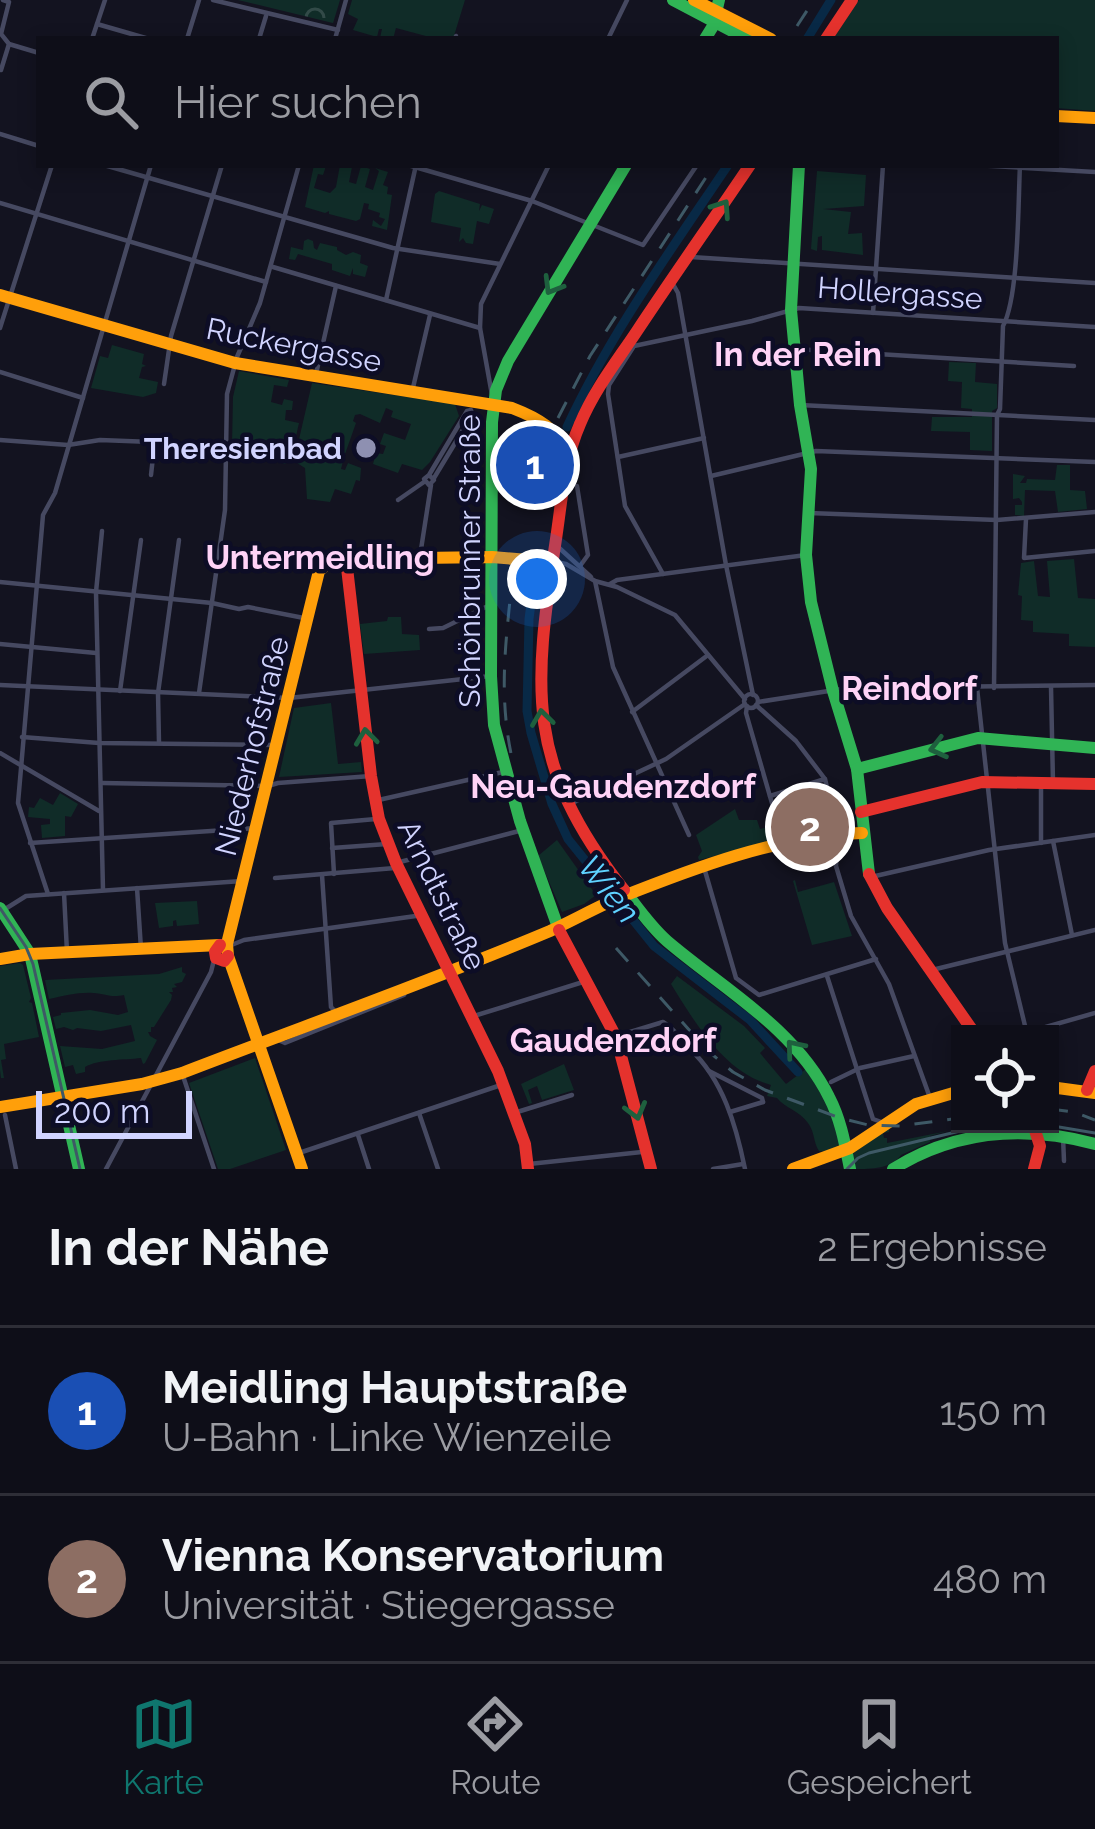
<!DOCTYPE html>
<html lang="de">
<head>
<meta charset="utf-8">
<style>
	:root { --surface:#0e0e18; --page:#171721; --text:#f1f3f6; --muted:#9b9ca2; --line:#2e2e37; --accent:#0f766e }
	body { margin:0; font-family:Raleway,sans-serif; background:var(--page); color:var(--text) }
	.controls { position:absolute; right:36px; bottom:36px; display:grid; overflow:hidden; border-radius:0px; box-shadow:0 6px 18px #0003 }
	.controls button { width:108px; height:108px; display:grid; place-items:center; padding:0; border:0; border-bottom:3px solid var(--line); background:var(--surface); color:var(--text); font:60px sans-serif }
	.scale { position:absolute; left:36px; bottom:30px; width:156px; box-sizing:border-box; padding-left:12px; border:6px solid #d1d4ff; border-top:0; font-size:33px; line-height:42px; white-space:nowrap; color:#d1d4ff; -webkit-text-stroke:9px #0d0d26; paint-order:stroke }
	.you { position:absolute; left:537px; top:579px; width:42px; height:42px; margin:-30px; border:9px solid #fff; border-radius:50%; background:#1a73e8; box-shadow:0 0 0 18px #1a73e833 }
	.badge { display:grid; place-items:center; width:78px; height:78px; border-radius:50%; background:var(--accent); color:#fff; font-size:39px; font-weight:700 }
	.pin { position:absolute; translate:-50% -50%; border:6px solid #fff; box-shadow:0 3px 12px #0006 }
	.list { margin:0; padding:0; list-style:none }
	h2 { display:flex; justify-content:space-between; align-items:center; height:156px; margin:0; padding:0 48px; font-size:51px }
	h2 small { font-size:39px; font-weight:400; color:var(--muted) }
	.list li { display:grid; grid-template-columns:78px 1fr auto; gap:36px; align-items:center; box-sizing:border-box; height:168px; padding:0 48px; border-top:3px solid var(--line) }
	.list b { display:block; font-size:45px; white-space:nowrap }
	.list p { margin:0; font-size:39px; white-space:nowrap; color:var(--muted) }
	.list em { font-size:39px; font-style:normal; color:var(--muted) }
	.icon { flex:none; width:66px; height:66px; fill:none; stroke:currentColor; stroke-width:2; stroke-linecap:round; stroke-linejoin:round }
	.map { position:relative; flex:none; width:1095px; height:1169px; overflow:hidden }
	.search { position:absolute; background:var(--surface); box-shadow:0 6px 18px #0003; left:36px; right:36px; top:36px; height:132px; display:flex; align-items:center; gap:30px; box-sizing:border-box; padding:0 42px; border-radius:0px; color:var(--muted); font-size:45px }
	.sheet { height:492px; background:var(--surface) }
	nav { display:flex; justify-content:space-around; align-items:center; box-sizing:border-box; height:168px; border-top:3px solid var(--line); background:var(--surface); font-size:33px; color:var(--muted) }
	nav a { display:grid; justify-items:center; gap:6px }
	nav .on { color:var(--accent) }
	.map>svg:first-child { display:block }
	.green { fill:#102c28 }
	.forest { fill:url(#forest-crowns) }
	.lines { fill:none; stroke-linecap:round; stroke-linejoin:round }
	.river { stroke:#082946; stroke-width:9 }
	.street { stroke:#464961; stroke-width:4.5 }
	.fast { stroke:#30b455; stroke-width:12 }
	.slow { stroke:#ff9f0a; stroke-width:12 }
	.jam { stroke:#e5322d; stroke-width:12 }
	.tram { stroke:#3e5966; stroke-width:3 }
	.rail { stroke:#3e5966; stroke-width:3; stroke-dasharray:18 15; stroke-linecap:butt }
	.oneway { stroke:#1e603e }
	.poi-dot { fill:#8e90b1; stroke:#0d0d26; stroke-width:4.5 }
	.labels { text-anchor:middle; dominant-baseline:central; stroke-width:9; stroke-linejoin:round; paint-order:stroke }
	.street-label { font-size:30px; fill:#d1d4ff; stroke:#0d0d26 }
	.poi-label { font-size:30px; font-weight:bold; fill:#d1d4ff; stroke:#0d0d26; text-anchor:end }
	.neighbourhood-label { font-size:33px; font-weight:bold; fill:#ffd3f7; stroke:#0d0d26 }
	.water-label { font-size:33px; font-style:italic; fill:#5fd1ff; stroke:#0d0d26 }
</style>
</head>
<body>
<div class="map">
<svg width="1095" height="1169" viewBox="0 0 1095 1169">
	<defs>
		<pattern id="forest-crowns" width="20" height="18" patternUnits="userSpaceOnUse" patternTransform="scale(3)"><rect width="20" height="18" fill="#102c28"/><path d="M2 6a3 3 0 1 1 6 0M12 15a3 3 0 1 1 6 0" fill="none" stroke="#324a48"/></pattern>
	</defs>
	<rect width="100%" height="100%" fill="#131320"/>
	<g class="green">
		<path d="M352 0H465L453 39H437L396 28 393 39 380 38 382 29H379L377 37 353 30 358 19 348 14Z"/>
		<path d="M859 0H1095V111L1056 108V39H833Z"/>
		<path d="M314 165 326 166 323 175 318 174 314 188 330 193 336 187 340 165 352 167 349 182 356 184 361 166 370 169 365 187 373 190 379 171 375 168 388 172 383 185 388 187 387 194 392 195 387 230 372 226 373 220 381 226 385 219 379 217 380 213 368 209 369 204 364 203 360 219 356 221 329 214V211L325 213 305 207Z"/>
		<path d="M817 171 866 175 864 206 823 209 851 212 848 234 862 233 863 255 822 250V236L818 237 817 251 811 249Z"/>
		<path d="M439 191 480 204 479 211 482 205 494 209 489 224 477 221 473 244 466 243 463 238 459 242 461 228 431 222 435 194Z"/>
		<path d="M308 239 313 241 314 248 317 250 320 243 337 247V250L346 255 353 252 361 255 360 263 368 266 365 277 353 274V268L350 276 332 270V264L298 254 295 260 289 259 291 247 303 250 304 241Z"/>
		<path d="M112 345 144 354 142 364 146 366 142 367 139 378 158 382 156 393 143 397 91 388 100 356 108 358Z"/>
		<path d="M949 362 976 363 975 382 997 384V408L992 411V451L970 450V432L931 431 932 417H972V409L961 408 962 382 948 381Z"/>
		<path d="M239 371 289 380 287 387 274 385 271 402 282 405 284 399 293 401 292 410H286L285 420 299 423 291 458 285 464 232 445 233 397Z"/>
		<path d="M312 383 455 404 459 416 430 462 422 470 402 464 398 473 373 464 376 453 383 454 386 446 380 444 384 433 405 440 411 424 391 417 393 411 386 408 380 423 360 414 355 415 353 421 356 423 345 454H342L340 460 343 461 341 469 345 470 348 463 361 468 360 481 356 480 351 494 335 489 330 502 307 499 305 468 294 461Z"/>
		<path d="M1057 465H1070V490L1085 491 1087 509 1058 512 1055 491 1025 490 1024 516 1015 515V505H1022V502L1019 498 1013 499V474L1025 476 1020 483H1026L1027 479 1055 480Z"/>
		<path d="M1074 559 1078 598 1095 599V647L1069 646V634L1033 632V621L1021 620 1022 596 1018 595 1021 563 1034 561 1038 596 1050 597 1047 561Z"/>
		<path d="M388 617H401L402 634 419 635 420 650 364 654 360 624 387 621Z"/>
		<path d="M331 703 338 764 361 762 362 772 279 777 294 708Z"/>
		<path d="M60 793 78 804 71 817 65 816V836L42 838 41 825 50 824V819L28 817 29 807 34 808 40 798 53 805Z"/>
		<path d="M735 809 739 820H757L760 829 772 826 777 840 699 860 698 857 702 851 696 835Z"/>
		<path d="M557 840 596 895 584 904 562 912 538 856Z"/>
		<path d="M795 880 798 892 834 882 852 936 812 945 793 881Z"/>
		<path d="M197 901 199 924 177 926 176 920 173 921V926L159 928 155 903Z"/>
		<path d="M20 963 23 965 31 998 29 1002 32 1003 39 1037 4 1044 6 1059 1 1060 4 1078H1L0 1070V966Z"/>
		<path d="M182 967V972L186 974 182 982 174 984 177 987 172 988 173 992H169L172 995 171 1000 154 1027H151V1032H148L150 1036 157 1040 145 1063 143 1064 141 1058C124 1060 99 1059 85 1067V1072L76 1074 73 1065 65 1067 60 1046 102 1049 135 1041 131 1025 101 1031 77 1028 73 1030 64 1027 56 1029 53 1017 61 1015V1013L90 1010 118 1015 128 1012 124 995C111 998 107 994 93 993 78 992 64 996 49 999L45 980 159 974Z"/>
		<path d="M677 976 744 1026 765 1048 760 1053 786 1084 806 1069 831 1108 844 1147 828 1152 819 1151C813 1142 815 1132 808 1123 800 1111 785 1108 777 1098L767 1096 771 1085C725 1073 695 1023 671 984Z"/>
		<path d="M255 1058 286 1150 230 1169H218L189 1083Z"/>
		<path d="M564 1064 574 1090 542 1100 537 1086 528 1090 532 1103 529 1104 521 1084Z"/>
		<path d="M884 1129H889V1132L883 1133 884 1138H887V1143L948 1131 930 1136V1142L901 1155C891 1169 872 1169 854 1169L852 1153Z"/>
	</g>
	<path class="forest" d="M238 0H340L333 23Z"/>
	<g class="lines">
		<g class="river">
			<path d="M807 39 831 0"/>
			<path d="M567 427C610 334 671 250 728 165"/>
			<path d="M535 573 529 619 527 711 531 733 552 804 568 839 654 946 750 1020 798 1072"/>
		</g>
		<g class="street">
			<path d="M213 0 338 30"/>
			<path d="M97 24 149 39"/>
			<path d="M92 39 105 0"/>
			<path d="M187 39 199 0"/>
			<path d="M259 39 266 16"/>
			<path d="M335 39 346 0"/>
			<path d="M455 39 456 36"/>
			<path d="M608 39 627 0"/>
			<path d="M9 44 39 53"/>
			<path d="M1 70 9 44 1 34 9 2 3 0"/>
			<path d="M0 134 39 146"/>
			<path d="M104 165 393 248 500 264"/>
			<path d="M408 165 532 201 643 245 697 165"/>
			<path d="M975 165 1095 172"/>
			<path d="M0 203 266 282"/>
			<path d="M691 257 1095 283"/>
			<path d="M273 267 480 328"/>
			<path d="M673 284 678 293 726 565 753 695"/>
			<path d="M386 300 416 165"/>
			<path d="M873 313 883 165"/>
			<path d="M0 328 52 165"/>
			<path d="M795 349 1074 366"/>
			<path d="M0 372 83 398"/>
			<path d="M316 374 336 286"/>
			<path d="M164 384 171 336 222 165"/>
			<path d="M412 392 430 315"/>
			<path d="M492 395 480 328 481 304 549 165"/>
			<path d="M800 405 1095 420"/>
			<path d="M0 440 68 445 100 440 178 443"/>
			<path d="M618 457 704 438"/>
			<path d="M151 475 153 457"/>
			<path d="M429 475 424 479 429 485 434 480 429 475 467 411 471 410 472 415 434 478"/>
			<path d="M711 476 816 451 1095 462"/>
			<path d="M577 486 588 555 580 566"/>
			<path d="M398 500 424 482"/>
			<path d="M809 513 997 520 1095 512"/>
			<path d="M1026 519 1024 558 1095 551"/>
			<path d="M102 531 96 592 103 890"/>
			<path d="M556 545 591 577"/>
			<path d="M420 556 431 485"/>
			<path d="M556 562 566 564 595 581 617 587 675 615 745 699"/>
			<path d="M663 574 625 506 608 394 609 385 634 346 752 321 799 308 1095 327"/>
			<path d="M595 581 613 667 689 835"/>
			<path d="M0 582 212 603 239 609 248 607 309 619"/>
			<path d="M610 584 617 580 806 555"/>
			<path d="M429 629 443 628 490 605"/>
			<path d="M0 644 96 653"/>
			<path d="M0 685 289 698 491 676"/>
			<path d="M1051 687 1053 783"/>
			<path d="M977 688 1005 943 1027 1034"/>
			<path d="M994 688 997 415 1000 409 1003 326C1019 297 1018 203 1020 165"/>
			<path d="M120 691 141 540"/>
			<path d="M199 693 225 510 227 394 237 357 260 303 299 165"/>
			<circle cx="751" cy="701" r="7"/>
			<path d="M758 702 848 688 1095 685"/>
			<path d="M756 705 796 741 825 779 838 833 836 866 851 916 889 984 929 1095"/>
			<path d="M747 706 746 713 784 845"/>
			<path d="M632 712 708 655"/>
			<path d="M22 737 99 743 278 745"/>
			<path d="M159 743 158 693 179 540"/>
			<path d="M0 753 99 811"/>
			<path d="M102 783 268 786 278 783 371 776"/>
			<path d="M1041 783V843"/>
			<path d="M770 796 825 779"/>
			<path d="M374 801 503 772"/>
			<path d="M568 805 666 759 745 704"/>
			<path d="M1053 841 1072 935"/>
			<path d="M30 843 256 828"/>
			<path d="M332 848 387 844"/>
			<path d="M396 863 523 830"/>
			<path d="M703 864 736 978 759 995 876 959"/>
			<path d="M334 874 331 823 376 819"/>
			<path d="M322 875 331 1007 336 1012"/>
			<path d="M871 877 989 850 1095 835"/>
			<path d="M275 878 395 868"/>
			<path d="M137 888 141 949"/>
			<path d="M64 893 67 952"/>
			<path d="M48 894 18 803 43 515 55 493 151 165"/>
			<path d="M2 911 26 896 242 881"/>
			<path d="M229 946 244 940 423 915"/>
			<path d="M932 970 1095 930"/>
			<path d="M827 976 873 1119 884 1123"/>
			<path d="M474 1016 583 982"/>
			<path d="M1021 1034 1095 1013"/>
			<path d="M617 1036 663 1022C675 1029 680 1039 690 1049 723 1080 736 1125 745 1169"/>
			<path d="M276 1039 285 1043 404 995 406 989"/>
			<path d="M709 1071 762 1098 763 1102"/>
			<path d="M182 1073 214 1169"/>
			<path d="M831 1082 860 1068 914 1056"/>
			<path d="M730 1112 763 1102"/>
			<path d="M419 1113 438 1169"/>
			<path d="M514 1113 572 1095"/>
			<path d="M5 1115 16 1169"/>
			<path d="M358 1135 369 1169"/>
			<path d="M1063 1137 1064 1161"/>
			<path d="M296 1154 501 1085"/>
			<path d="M529 1164 642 1152"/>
			<path d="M106 1169 211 972 215 956"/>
			<path d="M713 1169 743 1164"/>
		</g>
		<g class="fast">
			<path d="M673 0 747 39"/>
			<path d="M705 39 713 26 719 0"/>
			<path d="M799 165 791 310 800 405 811 469 806 555 811 602 833 691 857 769 869 874"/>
			<path d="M857 769 978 738 1095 748"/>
			<path d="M624 890C638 908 650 926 667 941 723 989 795 1028 829 1097 841 1120 845 1144 850 1169"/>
			<path d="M0 908 30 954 79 1169"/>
			<path d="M559 930 520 821 494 725 491 676 492 422 496 390 508 361 626 165"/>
			<path d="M893 1169C956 1130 1024 1125 1095 1144"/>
		</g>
		<g class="slow">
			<path d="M694 0 771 39"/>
			<path d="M1056 116 1095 118"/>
			<path d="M0 295 235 363 512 408C538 418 559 429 566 457"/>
			<path d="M0 959 30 954 220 945"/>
			<path d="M1050 1087 1095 1093"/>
			<path d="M0 1107 142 1084 182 1073C304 1026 429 982 550 931 572 921 593 909 616 899 694 868 777 836 862 833"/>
			<path d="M302 1169 228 956 227 944 319 571 330 561 346 559 492 557 551 562"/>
			<path d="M793 1169 850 1148 916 1104 960 1091"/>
		</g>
		<g class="jam">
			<path d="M826 39 852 0"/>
			<path d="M346 559 371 776 379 819 396 863 498 1071 525 1144 528 1169"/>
			<path d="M861 812 982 782 1095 784"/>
			<path d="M869 874 887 908 975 1034"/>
			<path d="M624 890C525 763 533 691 556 539 562 500 564 460 580 424 594 390 617 361 637 331 674 275 713 220 750 165"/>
			<path d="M559 930 616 1037 651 1169"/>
			<path d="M220 945 215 952 216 958 224 961 228 956"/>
			<path d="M1087 1090 1095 1071"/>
			<path d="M1033 1124 1040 1146 1034 1169"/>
		</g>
		<g class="tram">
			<path d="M0 908 26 947 33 964 80 1169"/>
			<path d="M1041 1124 1095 1133"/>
			<path d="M847 1169 858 1158 869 1153 989 1124"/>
		</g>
		<g class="rail">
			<path d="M797 26 814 0"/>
			<path d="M558 418 590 356 714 165"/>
			<path d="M513 571C506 642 497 697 514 767"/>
			<path d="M616 948 707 1050 733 1072 765 1090 840 1118 868 1125 900 1126 960 1118"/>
			<path d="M1050 1109 1074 1112 1095 1120"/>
		</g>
	</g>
	<defs><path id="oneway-chevron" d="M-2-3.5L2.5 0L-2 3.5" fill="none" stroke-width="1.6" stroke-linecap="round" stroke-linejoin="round" transform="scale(3)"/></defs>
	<g class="oneway">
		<use href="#oneway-chevron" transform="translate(722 208) rotate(-56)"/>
		<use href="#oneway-chevron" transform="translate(552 286) rotate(121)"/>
		<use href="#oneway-chevron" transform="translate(542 718) rotate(-98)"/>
		<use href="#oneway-chevron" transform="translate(366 737) rotate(-97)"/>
		<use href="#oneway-chevron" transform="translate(938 748) rotate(166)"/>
		<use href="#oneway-chevron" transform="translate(794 1048) rotate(-130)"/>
		<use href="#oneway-chevron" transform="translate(636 1111) rotate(75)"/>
	</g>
	<circle class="poi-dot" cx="366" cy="448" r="12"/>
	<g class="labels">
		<g class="street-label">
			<text transform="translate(900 293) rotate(4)">Hollergasse</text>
			<text transform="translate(294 345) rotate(11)">Ruckergasse</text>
			<text transform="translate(469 561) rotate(-90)">Schönbrunner Straße</text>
			<text transform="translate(252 746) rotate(-76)">Niederhofstraße</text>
			<text transform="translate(442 895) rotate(64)">Arndtstraße</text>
		</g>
		<g class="poi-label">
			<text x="342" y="448">Theresienbad</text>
		</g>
		<g class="neighbourhood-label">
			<text x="798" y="354">In der Rein</text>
			<text x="320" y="557">Untermeidling</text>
			<text x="909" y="688">Reindorf</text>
			<text x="613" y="786">Neu-Gaudenzdorf</text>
			<text x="613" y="1040">Gaudenzdorf</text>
		</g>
		<g class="water-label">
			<text transform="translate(609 889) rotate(51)">Wien</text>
		</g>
	</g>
</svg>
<div class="controls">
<button><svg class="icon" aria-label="locate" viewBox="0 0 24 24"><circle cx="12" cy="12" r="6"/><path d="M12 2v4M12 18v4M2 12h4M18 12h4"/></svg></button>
</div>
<div class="scale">200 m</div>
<div class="you"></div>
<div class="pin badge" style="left:535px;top:465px;background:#1a4fb4">1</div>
<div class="pin badge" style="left:810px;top:827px;background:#8d6e63">2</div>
<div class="search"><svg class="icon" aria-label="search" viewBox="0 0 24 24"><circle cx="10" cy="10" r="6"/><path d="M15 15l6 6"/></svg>Hier suchen</div>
</div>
<section class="sheet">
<h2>In der Nähe<small>2 Ergebnisse</small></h2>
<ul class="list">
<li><span class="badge" style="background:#1a4fb4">1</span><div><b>Meidling Hauptstraße</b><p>U-Bahn · Linke Wienzeile</p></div><em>150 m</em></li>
<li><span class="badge" style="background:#8d6e63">2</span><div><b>Vienna Konservatorium</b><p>Universität · Stiegergasse</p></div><em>480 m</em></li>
</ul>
</section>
<nav>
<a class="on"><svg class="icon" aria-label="map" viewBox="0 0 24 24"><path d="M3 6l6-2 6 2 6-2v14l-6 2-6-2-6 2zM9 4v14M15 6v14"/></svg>Karte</a>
<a><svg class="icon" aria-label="directions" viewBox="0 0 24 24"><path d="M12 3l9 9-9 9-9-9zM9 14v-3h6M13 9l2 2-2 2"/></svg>Route</a>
<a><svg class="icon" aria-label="saved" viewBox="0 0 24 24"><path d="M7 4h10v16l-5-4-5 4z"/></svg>Gespeichert</a>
</nav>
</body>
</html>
